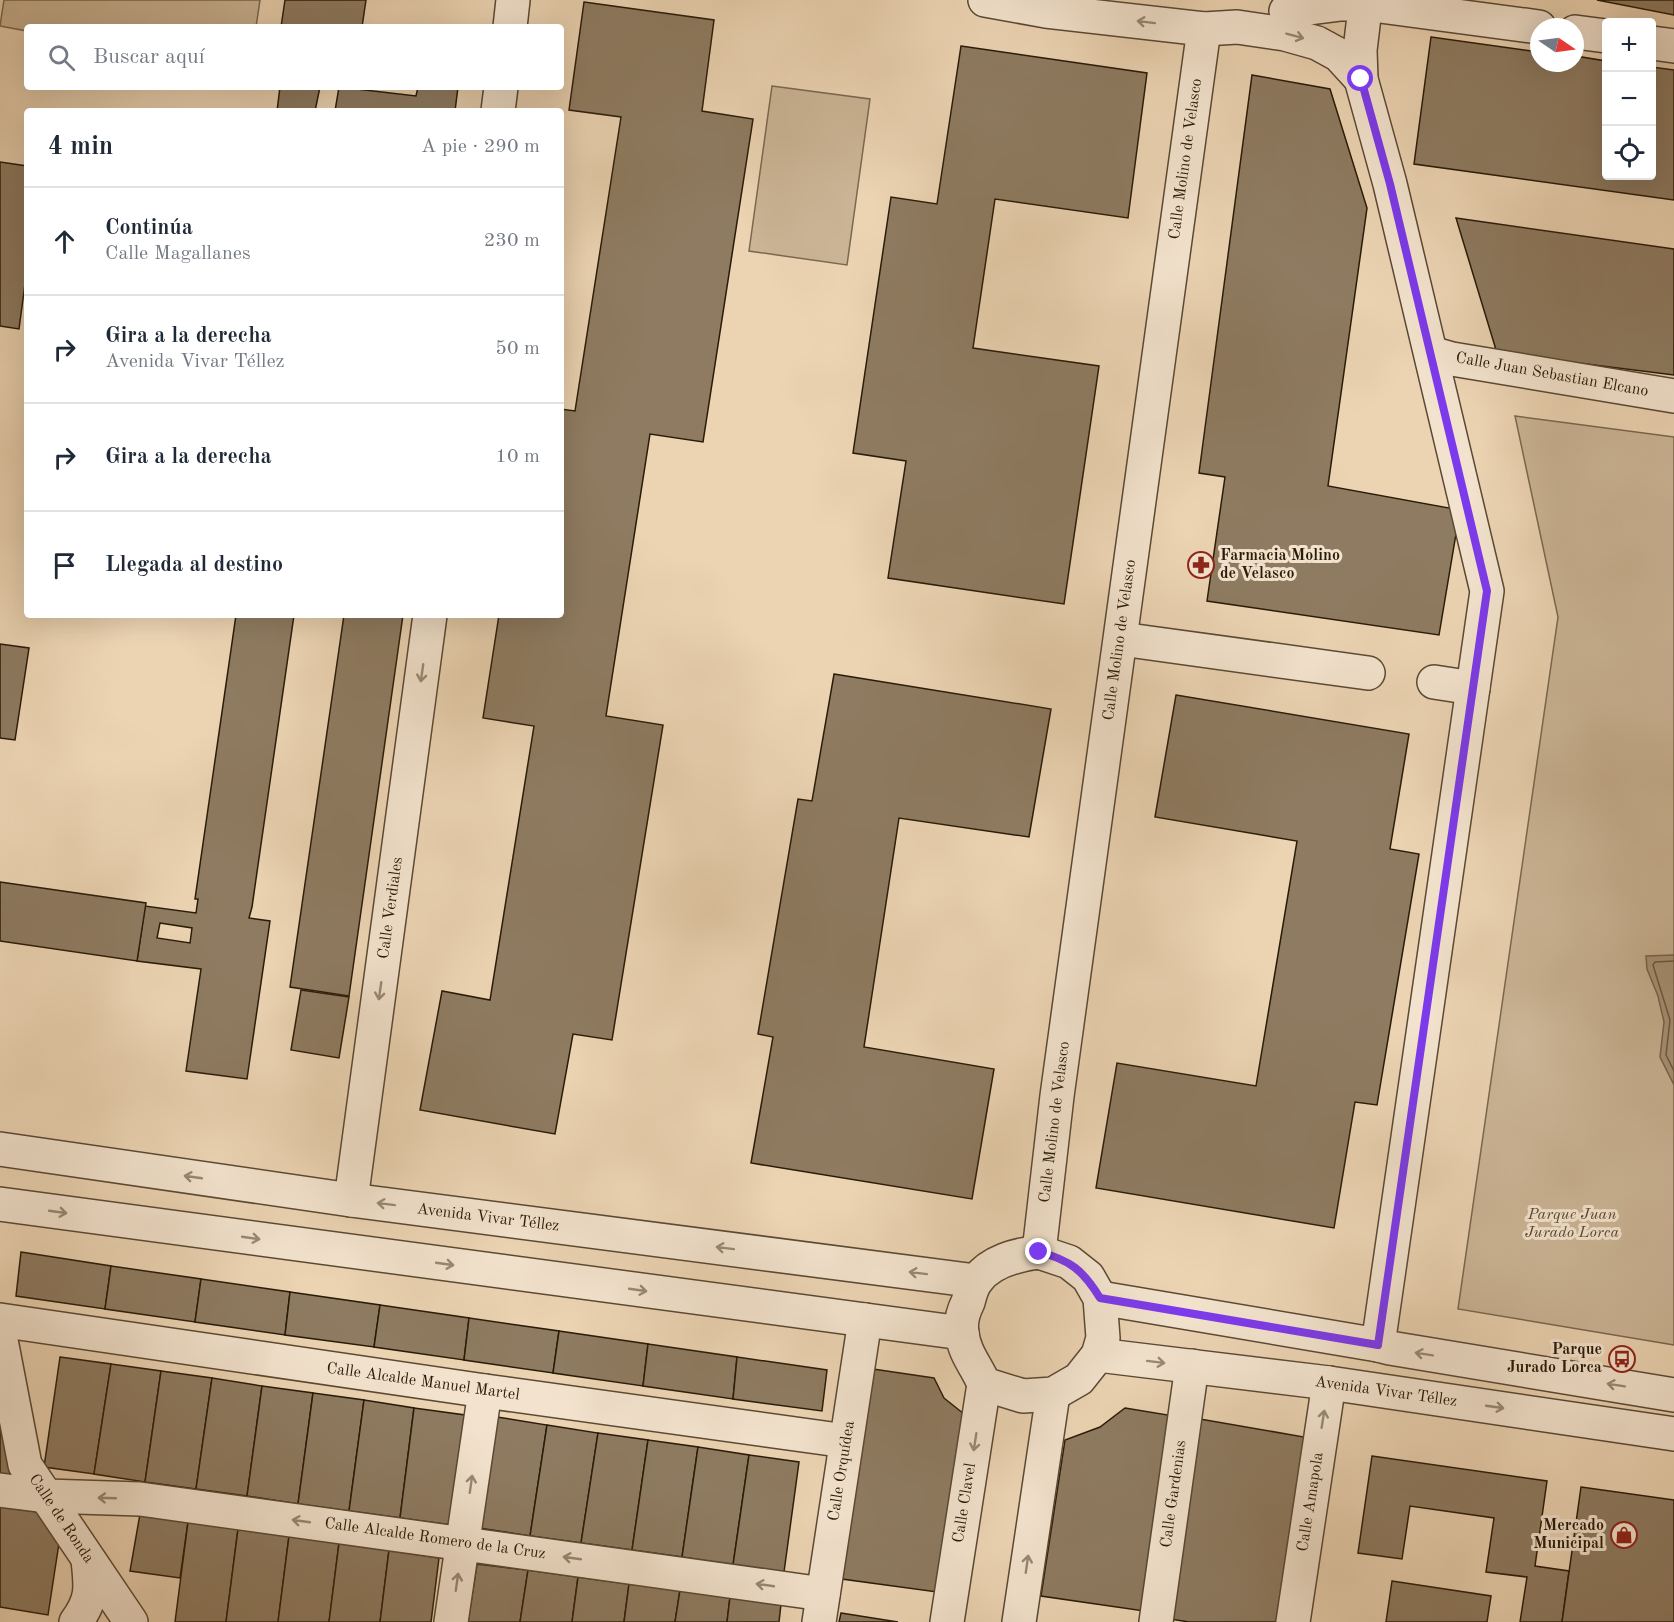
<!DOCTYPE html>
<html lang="es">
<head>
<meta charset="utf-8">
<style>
	:root { --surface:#fff; --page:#f2f2f3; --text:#1f2937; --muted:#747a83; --line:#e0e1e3 }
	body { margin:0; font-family:"Old Standard TT",serif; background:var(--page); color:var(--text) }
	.controls { position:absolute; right:18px; top:18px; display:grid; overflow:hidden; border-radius:6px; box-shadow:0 6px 24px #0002 }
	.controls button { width:54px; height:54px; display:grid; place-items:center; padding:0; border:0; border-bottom:2px solid var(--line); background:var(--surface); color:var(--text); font:30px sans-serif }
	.compass { position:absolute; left:1530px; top:18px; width:54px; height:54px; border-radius:50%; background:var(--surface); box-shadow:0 6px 24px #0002; rotate:103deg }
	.stop { position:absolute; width:18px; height:18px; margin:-14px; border:4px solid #7c3aed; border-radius:50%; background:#fff }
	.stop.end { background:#7c3aed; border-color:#fff; box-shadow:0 2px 6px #0008 }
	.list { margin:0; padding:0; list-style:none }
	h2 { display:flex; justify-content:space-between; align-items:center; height:78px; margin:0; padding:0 24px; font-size:26px }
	h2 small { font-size:20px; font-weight:400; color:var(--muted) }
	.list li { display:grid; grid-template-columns:39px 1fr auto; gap:18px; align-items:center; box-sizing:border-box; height:108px; padding:0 24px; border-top:2px solid var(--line) }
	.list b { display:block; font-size:22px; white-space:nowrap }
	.list p { margin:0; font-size:20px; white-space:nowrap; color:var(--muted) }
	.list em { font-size:20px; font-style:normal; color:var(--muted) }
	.icon { flex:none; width:33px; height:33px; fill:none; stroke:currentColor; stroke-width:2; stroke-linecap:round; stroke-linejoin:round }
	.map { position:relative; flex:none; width:1674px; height:1622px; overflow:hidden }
	.search { position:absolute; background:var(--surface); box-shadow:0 6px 24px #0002; left:24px; top:24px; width:540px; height:66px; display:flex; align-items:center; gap:15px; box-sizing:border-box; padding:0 21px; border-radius:6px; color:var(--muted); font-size:22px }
	.panel { position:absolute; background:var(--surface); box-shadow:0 6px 24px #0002; left:24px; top:108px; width:540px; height:510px; border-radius:6px }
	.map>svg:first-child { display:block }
	.green { fill:#cbb596; stroke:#7a6850; stroke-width:1.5 }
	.water { fill:#aa9579; stroke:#76644c; stroke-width:1.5 }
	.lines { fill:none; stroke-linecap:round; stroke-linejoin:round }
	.shore { stroke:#6a5841; stroke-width:1.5 }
	.building { fill:#8e7b61; stroke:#291b09; stroke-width:1.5; fill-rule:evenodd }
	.minor-casing { stroke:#5a4934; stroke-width:36 }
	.minor { stroke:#f3e3ce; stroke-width:33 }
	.oneway { stroke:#988975 }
	.route { stroke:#7c3aed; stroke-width:8 }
	.labels { text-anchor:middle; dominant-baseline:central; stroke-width:6; stroke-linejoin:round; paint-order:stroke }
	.street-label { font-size:16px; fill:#291b09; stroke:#f3e3ce }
	.poi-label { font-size:16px; font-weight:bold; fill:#291b09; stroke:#f3e3ce; text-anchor:end }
	.park-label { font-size:16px; font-style:italic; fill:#5a4933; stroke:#f3e3ce }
</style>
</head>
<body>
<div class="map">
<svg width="1674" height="1622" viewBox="0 0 1674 1622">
	<rect width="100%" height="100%" fill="#ecd4b3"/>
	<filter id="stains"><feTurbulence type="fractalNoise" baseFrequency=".00333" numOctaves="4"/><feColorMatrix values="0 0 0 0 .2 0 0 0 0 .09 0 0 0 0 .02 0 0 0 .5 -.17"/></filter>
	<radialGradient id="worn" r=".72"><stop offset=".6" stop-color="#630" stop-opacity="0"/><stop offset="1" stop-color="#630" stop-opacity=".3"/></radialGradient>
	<g class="green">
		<path d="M4 0H260L256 27H27V31L0 26Z"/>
		<path d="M772 86 870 99 847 265 749 251Z"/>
		<path d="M1515 416 1674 437V1345L1458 1309 1558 617Z"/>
	</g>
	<path class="water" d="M1674 955V1085L1660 1057 1664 1022 1658 996 1647 969 1646 956Z"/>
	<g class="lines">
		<path class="shore" d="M1674 961 1655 962 1653 965 1670 1020 1666 1055 1674 1071"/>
	</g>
	<g class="building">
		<path d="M285 0H366L362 27H281Z"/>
		<path d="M1597 0H1674V15Z"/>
		<path d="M584 2 714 20 702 111 753 119 703 442 650 434 606 716 663 725 612 1040 573 1034 555 1134 420 1110 442 991 490 1000 534 726 483 718 499 615H561V409L575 411 621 117 569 110Z"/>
		<path d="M1431 37 1539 52V63H1575V56L1606 61V176H1652V67L1674 70V200L1414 164Z"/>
		<path d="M961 46 1147 73 1128 218 995 199 973 348 1099 366 1064 604 888 578 906 461 853 453 891 197 937 204Z"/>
		<path d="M1252 75 1330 89 1367 208 1328 486 1460 510 1439 635 1207 601 1225 477 1199 473Z"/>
		<path d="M280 87H320L315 111H277Z"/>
		<path d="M339 87 416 96 418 87H458L455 111H335Z"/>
		<path d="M0 162 27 166V269L19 329 0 326Z"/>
		<path d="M1456 218 1674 249V375L1497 353Z"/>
		<path d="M236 615H294L252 907 249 918 270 921 247 1079 186 1071 201 969 137 961 145 906 196 913 198 899H195ZM160 923 192 928 190 943 157 938Z"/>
		<path d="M344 615H403L349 996 290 987Z"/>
		<path d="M0 644 29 648 15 740 0 738Z"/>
		<path d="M834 674 1051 709 1029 837 899 818 864 1047 994 1069 972 1199 751 1163 773 1037 758 1034 798 799 812 801Z"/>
		<path d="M1176 695 1409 734 1390 849 1419 854 1377 1105 1355 1102 1334 1228 1096 1188 1117 1063 1256 1086 1297 841 1155 817Z"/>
		<path d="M0 882 146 903 137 961 0 941Z"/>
		<path d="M301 990 349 997 339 1058 291 1050Z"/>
		<path d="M21 1252 111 1266 105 1309 16 1296Z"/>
		<path d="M111 1266 201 1279 195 1322 105 1309Z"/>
		<path d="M201 1279 290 1292 285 1335 195 1322Z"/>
		<path d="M290 1292 380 1305 374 1347 285 1335Z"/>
		<path d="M380 1305 469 1318 464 1360 374 1347Z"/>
		<path d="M469 1318 559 1331 553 1373 464 1360Z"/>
		<path d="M559 1331 648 1344 643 1386 553 1373Z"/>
		<path d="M648 1344 737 1357 733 1399 643 1386Z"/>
		<path d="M60 1357 111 1364 94 1474 44 1467Z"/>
		<path d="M737 1357 827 1370 822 1411 733 1399Z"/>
		<path d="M111 1364 161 1371 145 1482 94 1474Z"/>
		<path d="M873 1369 934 1378 944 1398 964 1414 937 1592 842 1579Z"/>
		<path d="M161 1371 212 1378 196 1489 145 1482Z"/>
		<path d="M212 1378 262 1386 247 1496 196 1489Z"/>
		<path d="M262 1386 313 1393 298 1504 247 1496Z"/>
		<path d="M313 1393 364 1400 349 1511 298 1504Z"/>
		<path d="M0 1398 11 1477 0 1476Z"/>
		<path d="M364 1400 414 1408 400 1518 349 1511Z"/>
		<path d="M414 1408 465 1415 451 1525 400 1518Z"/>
		<path d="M1125 1408 1174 1416 1144 1611 1041 1596 1065 1440 1100 1427Z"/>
		<path d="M497 1417 547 1425 530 1536 479 1528Z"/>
		<path d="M1200 1419 1304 1437 1277 1622H1189L1170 1619Z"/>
		<path d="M547 1425 598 1433 581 1543 530 1536Z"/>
		<path d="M598 1433 648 1440 632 1550 581 1543Z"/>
		<path d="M648 1440 698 1447 682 1557 632 1550Z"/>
		<path d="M698 1447 749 1455 733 1565 682 1557Z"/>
		<path d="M749 1455 799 1462 784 1572 733 1565Z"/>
		<path d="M1372 1456 1547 1481 1535 1566 1569 1571 1562 1622H1520L1527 1577 1486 1572 1494 1518 1410 1506 1402 1559 1358 1553Z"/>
		<path d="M1581 1487 1674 1500V1622H1562Z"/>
		<path d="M0 1507 46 1513 59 1543 48 1615 0 1607Z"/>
		<path d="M140 1514 188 1522 180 1578 130 1571Z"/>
		<path d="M188 1522 238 1529 226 1622H175Z"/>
		<path d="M238 1529 289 1536 278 1622H226Z"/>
		<path d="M289 1536 339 1543 329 1622H278Z"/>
		<path d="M339 1543 389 1550 380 1622H329Z"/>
		<path d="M389 1550 439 1558 431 1622H380Z"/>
		<path d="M477 1564 528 1570 520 1622H468Z"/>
		<path d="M528 1570 578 1577 572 1622H520Z"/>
		<path d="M578 1577 629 1584 624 1622H572Z"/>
		<path d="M1392 1581 1491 1596 1487 1622H1386Z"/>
		<path d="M629 1584 680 1590 675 1622H624Z"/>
		<path d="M680 1590 730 1597 727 1622H675Z"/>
		<path d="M730 1597 781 1604 779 1622H727Z"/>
		<path d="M841 1613 898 1622H839Z"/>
	</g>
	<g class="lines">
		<defs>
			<g id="minor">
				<path d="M985 0 1046 11 1204 29 1237 27 1285 34 1317 43 1339 55 1361 79"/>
				<path d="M1366 0 1360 50 1361 79 1390 184 1487 591 1378 1345"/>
				<path d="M1286 11 1341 4H1365L1539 27"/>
				<path d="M510 27 513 0"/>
				<path d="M1575 32 1606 36"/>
				<path d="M1652 43 1674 46"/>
				<path d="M498 111 501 87"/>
				<path d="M1431 353 1452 359 1674 396"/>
				<path d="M1121 639 1368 673"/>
				<path d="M1434 682 1473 688"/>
				<path d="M0 1149 351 1200 976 1281"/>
				<path d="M351 1200 430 615"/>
				<path d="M0 1204 962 1333"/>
				<path d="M1039 1252 1057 1096 1204 29"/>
				<path d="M1039 1252 1069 1262 1088 1277 1100 1298 1103 1338 1098 1355 1079 1379 1053 1394 1023 1396 984 1384C977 1367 964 1353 962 1333 960 1322 963 1312 968 1302 970 1295 972 1286 977 1280 991 1261 1016 1255 1039 1252Z"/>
				<path d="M1100 1298 1378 1345 1390 1348 1674 1395"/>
				<path d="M0 1320 485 1391 846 1441"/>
				<path d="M0 1335 25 1465 131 1622"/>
				<path d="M1098 1355 1329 1383 1674 1434"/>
				<path d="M0 1490 46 1496 140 1499 823 1594"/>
				<path d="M76 1622C93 1599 91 1587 88 1560"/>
				<path d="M451 1622 485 1391"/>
				<path d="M819 1622 865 1320"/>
				<path d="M947 1622 984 1384"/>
				<path d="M1019 1622 1053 1394"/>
				<path d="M1156 1622 1192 1366"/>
				<path d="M1293 1622 1329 1383"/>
			</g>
		</defs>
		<use href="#minor" class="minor-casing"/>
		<use href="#minor" class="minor"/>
	</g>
	<defs><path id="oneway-shaft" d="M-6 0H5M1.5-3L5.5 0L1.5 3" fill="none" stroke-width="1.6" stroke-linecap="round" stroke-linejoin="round" transform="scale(1.5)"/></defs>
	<g class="oneway">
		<use href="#oneway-shaft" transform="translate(1146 22) rotate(-173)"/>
		<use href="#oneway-shaft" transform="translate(1295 36) rotate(15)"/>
		<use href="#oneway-shaft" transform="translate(422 673) rotate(98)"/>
		<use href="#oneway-shaft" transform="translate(380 991) rotate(98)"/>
		<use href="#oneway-shaft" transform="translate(193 1177) rotate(-172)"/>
		<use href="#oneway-shaft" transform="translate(386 1204) rotate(-173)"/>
		<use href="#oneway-shaft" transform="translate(58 1212) rotate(8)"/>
		<use href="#oneway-shaft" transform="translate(251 1238) rotate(8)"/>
		<use href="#oneway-shaft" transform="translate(725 1248) rotate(-173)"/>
		<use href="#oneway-shaft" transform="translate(445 1264) rotate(8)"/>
		<use href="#oneway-shaft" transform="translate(918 1273) rotate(-173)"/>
		<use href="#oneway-shaft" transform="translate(638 1290) rotate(8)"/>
		<use href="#oneway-shaft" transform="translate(1424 1354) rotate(-171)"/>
		<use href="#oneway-shaft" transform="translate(1156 1362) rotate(7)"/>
		<use href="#oneway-shaft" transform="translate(1616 1385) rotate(-171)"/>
		<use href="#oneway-shaft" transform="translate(1495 1407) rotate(8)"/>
		<use href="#oneway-shaft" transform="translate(1323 1419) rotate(-81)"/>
		<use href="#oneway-shaft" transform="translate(975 1442) rotate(99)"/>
		<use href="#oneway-shaft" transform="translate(471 1484) rotate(-82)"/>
		<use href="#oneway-shaft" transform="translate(107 1498) rotate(-178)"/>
		<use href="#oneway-shaft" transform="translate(301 1521) rotate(-172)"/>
		<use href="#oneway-shaft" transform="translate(572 1558) rotate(-172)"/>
		<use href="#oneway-shaft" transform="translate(1027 1564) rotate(-82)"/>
		<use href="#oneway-shaft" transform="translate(457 1582) rotate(-82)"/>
		<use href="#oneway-shaft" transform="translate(765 1585) rotate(-172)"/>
	</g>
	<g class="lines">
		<path class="route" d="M1039 1252C1070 1260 1083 1270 1100 1298L1378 1345 1487 591 1390 184 1361 79"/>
	</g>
	<defs>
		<symbol id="pharmacy-ring" viewBox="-11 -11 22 22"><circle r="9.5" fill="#f3e3ce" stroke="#8f2418" stroke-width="1.5"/><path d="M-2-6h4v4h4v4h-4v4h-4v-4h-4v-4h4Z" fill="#8f2418"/></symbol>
		<symbol id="bus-ring" viewBox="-11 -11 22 22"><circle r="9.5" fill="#f3e3ce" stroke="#8f2418" stroke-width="1.5"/><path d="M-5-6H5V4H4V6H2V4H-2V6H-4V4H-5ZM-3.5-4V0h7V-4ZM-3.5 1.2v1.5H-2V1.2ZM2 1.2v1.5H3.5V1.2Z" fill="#8f2418"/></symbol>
		<symbol id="shop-ring" viewBox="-11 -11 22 22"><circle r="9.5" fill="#f3e3ce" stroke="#8f2418" stroke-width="1.5"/><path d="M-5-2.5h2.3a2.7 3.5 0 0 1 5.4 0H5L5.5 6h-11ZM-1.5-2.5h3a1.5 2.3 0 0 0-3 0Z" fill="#8f2418"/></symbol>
	</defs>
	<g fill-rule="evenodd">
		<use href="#pharmacy-ring" x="1186" y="550" width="30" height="30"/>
		<use href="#bus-ring" x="1607" y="1344" width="30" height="30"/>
		<use href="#shop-ring" x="1609" y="1520" width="30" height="30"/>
	</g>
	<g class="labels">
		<g class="street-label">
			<text transform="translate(1186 159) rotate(-82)">Calle Molino de Velasco</text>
			<text transform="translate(1552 375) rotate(10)">Calle Juan Sebastian Elcano</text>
			<text transform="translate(1120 640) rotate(-82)">Calle Molino de Velasco</text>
			<text transform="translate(391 908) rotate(-82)">Calle Verdiales</text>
			<text transform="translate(1055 1122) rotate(-83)">Calle Molino de Velasco</text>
			<text transform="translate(488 1218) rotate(7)">Avenida Vivar Téllez</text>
			<text transform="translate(423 1382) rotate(8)">Calle Alcalde Manuel Martel</text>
			<text transform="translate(1386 1392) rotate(8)">Avenida Vivar Téllez</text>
			<text transform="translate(842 1471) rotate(-81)">Calle Orquídea</text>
			<text transform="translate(1174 1494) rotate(-82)">Calle Gardenias</text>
			<text transform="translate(1311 1502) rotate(-81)">Calle Amapola</text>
			<text transform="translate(965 1503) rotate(-81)">Calle Clavel</text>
			<text transform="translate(61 1519) rotate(56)">Calle de Ronda</text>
			<text transform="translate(435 1539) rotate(8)">Calle Alcalde Romero de la Cruz</text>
		</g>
		<g class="poi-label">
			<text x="1220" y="556" text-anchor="start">Farmacia Molino<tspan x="1220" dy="18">de Velasco</tspan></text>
			<text x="1602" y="1350">Parque<tspan x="1602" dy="18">Jurado Lorca</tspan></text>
			<text x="1604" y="1526">Mercado<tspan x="1604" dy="18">Municipal</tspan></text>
		</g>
		<g class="park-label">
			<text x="1572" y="1215">Parque Juan<tspan x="1572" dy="18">Jurado Lorca</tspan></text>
		</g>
	</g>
	<rect width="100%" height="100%" filter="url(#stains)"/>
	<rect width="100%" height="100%" fill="url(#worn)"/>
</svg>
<div class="controls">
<button>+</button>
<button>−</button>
<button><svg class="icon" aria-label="locate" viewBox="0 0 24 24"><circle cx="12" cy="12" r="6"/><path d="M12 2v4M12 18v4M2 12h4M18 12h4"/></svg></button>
</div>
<svg class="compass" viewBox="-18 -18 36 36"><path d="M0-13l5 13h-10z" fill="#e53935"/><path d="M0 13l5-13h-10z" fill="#747a83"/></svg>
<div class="stop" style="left:1361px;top:79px"></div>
<div class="stop end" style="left:1039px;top:1252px"></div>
<div class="search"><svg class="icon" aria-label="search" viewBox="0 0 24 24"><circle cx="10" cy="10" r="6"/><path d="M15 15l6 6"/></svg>Buscar aquí</div>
<section class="panel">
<h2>4 min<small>A pie · 290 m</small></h2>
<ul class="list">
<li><svg class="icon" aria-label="ahead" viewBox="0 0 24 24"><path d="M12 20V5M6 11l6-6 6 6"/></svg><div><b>Continúa</b><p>Calle Magallanes</p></div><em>230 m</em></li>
<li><svg class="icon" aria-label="right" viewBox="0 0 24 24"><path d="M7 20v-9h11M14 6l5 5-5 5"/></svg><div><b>Gira a la derecha</b><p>Avenida Vivar Téllez</p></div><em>50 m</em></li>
<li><svg class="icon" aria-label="right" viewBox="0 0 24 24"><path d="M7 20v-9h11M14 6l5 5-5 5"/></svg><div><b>Gira a la derecha</b></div><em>10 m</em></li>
<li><svg class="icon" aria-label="arrive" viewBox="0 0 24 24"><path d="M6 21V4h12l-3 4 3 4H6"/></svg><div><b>Llegada al destino</b></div></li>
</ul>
</section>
</div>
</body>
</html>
